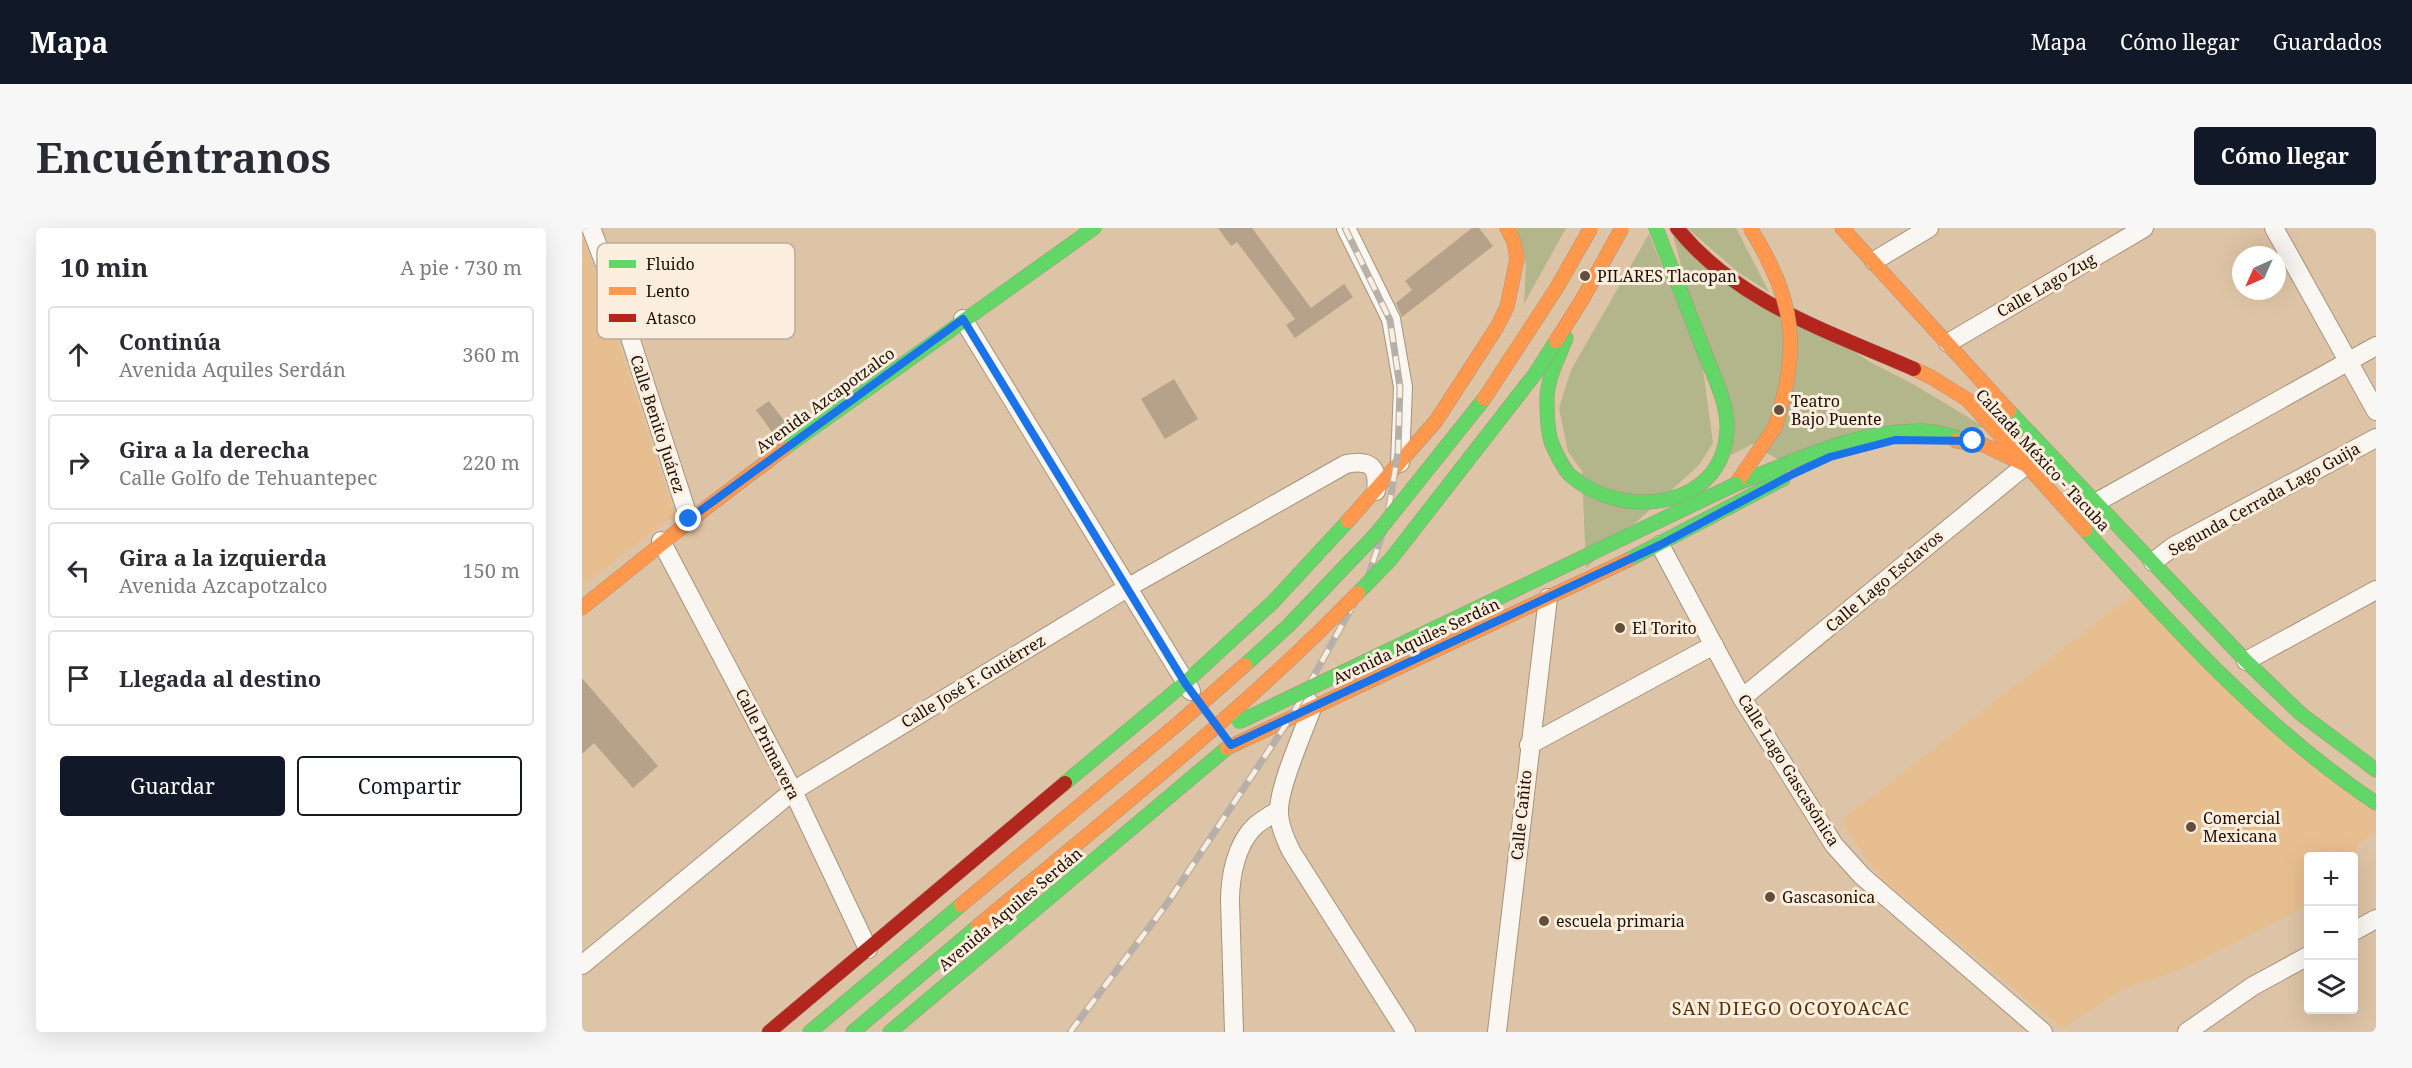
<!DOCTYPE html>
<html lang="es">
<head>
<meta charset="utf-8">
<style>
	:root { --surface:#fff; --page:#f7f7f7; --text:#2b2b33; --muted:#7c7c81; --line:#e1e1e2; --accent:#111827 }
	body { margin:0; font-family:"Noto Serif",serif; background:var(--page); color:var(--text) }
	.controls { position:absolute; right:18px; bottom:18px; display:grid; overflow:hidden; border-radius:6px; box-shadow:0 6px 24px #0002 }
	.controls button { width:54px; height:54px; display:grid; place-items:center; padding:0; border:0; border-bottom:2px solid var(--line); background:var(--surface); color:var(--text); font:30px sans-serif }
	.compass { position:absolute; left:1650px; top:18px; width:54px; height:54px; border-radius:50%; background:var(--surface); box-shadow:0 6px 24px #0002; rotate:225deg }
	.stop { position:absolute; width:18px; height:18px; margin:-14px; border:4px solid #1a73e8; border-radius:50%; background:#fff }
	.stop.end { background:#1a73e8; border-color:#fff; box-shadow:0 2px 6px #0008 }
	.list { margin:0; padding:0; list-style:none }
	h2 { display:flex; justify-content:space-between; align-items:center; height:78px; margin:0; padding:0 24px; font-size:26px }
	h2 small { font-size:20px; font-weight:400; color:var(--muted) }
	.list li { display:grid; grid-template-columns:39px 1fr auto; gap:18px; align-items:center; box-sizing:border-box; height:96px; margin:0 12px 12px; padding:0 12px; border:2px solid var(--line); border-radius:6px }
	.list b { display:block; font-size:22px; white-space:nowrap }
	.list p { margin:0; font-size:20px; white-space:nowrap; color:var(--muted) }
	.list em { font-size:20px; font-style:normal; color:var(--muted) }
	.actions { display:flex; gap:12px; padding:18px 24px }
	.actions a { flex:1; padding:14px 0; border:2px solid var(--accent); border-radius:6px; text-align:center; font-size:21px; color:var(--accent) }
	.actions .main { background:var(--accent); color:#fff }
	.icon { flex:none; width:33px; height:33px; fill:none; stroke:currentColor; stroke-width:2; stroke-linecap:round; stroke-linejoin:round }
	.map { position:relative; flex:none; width:1794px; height:804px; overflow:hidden; border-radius:6px }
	header { display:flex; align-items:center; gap:36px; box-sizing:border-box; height:84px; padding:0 30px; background:var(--accent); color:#fff }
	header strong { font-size:28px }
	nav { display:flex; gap:33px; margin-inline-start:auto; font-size:21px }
	.intro { display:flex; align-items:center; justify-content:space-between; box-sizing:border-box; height:144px; padding:0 36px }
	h1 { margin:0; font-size:42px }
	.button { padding:15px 27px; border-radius:6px; background:var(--accent); color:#fff; font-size:21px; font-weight:700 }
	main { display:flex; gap:36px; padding:0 36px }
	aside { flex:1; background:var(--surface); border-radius:6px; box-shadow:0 6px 24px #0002 }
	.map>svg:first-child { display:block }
	.built { fill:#e7be8f }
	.green { fill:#b2b68a }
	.building { fill:#b6a28a }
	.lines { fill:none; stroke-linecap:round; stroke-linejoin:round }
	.street-casing { stroke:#a7937b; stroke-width:20 }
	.fast-casing { stroke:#a7937b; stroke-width:15 }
	.slow-casing { stroke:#a7937b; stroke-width:15 }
	.jam-casing { stroke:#a7937b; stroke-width:15 }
	.street { stroke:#faf6f2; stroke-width:18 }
	.fast { stroke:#63d668; stroke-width:14 }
	.slow { stroke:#ff974d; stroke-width:14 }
	.jam { stroke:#b3261e; stroke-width:14 }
	.rail-casing { stroke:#b7b0a9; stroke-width:7 }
	.rail { stroke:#fceede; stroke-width:4.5; stroke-dasharray:14; stroke-linecap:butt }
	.fast-bridge-casing { stroke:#a7937b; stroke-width:15; stroke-linecap:butt }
	.slow-bridge-casing { stroke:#a7937b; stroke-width:15; stroke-linecap:butt }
	.fast-bridge { stroke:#63d668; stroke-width:14 }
	.slow-bridge { stroke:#ff974d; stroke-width:14 }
	.route { stroke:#1a73e8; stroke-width:8 }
	.poi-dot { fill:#624e3a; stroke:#fceede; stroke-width:2 }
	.labels { text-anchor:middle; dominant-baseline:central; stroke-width:6; stroke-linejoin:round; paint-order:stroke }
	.poi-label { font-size:16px; fill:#1f0e00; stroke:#fceede; text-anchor:start }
	.street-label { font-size:16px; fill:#1f0e00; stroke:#fceede }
	.neighbourhood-label { font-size:18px; letter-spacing:1.5px; fill:#513205; stroke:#fceede }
	.key { fill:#fceede; stroke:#baab9b; stroke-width:1.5 }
	.key-label { font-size:16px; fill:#1f0e00 }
</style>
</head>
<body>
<header>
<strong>Mapa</strong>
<nav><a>Mapa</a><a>Cómo llegar</a><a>Guardados</a></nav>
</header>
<div class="intro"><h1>Encuéntranos</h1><a class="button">Cómo llegar</a></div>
<main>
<aside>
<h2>10 min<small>A pie · 730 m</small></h2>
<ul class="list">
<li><svg class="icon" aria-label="ahead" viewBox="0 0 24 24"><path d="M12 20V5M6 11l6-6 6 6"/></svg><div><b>Continúa</b><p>Avenida Aquiles Serdán</p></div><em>360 m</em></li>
<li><svg class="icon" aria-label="right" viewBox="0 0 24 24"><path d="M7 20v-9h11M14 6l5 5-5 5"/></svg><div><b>Gira a la derecha</b><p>Calle Golfo de Tehuantepec</p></div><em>220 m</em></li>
<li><svg class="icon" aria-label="left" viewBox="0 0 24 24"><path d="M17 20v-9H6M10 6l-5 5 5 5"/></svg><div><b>Gira a la izquierda</b><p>Avenida Azcapotzalco</p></div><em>150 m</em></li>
<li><svg class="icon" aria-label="arrive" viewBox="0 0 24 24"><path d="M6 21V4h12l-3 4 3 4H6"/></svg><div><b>Llegada al destino</b></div></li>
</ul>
<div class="actions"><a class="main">Guardar</a><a>Compartir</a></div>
</aside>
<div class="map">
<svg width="1794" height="804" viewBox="0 0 1794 804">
	<rect width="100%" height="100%" fill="#dec4a6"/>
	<g class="built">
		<path d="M0 5 93 287 0 358Z"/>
		<path d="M1550 367 1794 585V604L1775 617 1772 631V628H1726V677L1600 741 1537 763 1480 801 1297 649 1260 592Z"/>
	</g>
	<g class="green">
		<path d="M934 0H984L942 76 944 36Z"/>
		<path d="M1105 0H1154L1187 64 1156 44Z"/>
		<path d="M1067 6 1120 134 1131 215 1117 237 1004 340 1000 243 986 224 977 180 989 142Z"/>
		<path d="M1091 7 1288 134 1333 157 1402 199 1197 232 1170 216 1149 227Z"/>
	</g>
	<g class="building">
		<path d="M636 0H670L729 80 762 56 771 69 713 110 704 97 713 91 655 14 649 18Z"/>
		<path d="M890 0H897L911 18 820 89 814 75 830 62 823 53Z"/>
		<path d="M592 151 616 191 583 211 559 171Z"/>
		<path d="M187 173 207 199 193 208 174 182Z"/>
		<path d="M0 450 76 538 51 560 12 515 0 526Z"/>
	</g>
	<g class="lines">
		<defs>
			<g id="street">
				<path d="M9 0 32 60 107 291"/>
				<path d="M764 0 809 91 821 159 818 235"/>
				<path d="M1692 0 1794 183"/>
				<path d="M1292 33 1347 0"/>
				<path d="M381 91 609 463"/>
				<path d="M1366 115 1562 0"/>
				<path d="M1513 275 1794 118"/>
				<path d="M79 313 211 563 286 721"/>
				<path d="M1078 317 1160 470 1252 617 1280 648 1461 804"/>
				<path d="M1571 334 1592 318 1794 210"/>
				<path d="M1664 433 1794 362"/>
				<path d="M1160 470 1444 237"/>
				<path d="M726 473 730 480C721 505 697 558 697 583 697 597 703 610 709 623L824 804"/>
				<path d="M947 517 1132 417"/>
				<path d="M1772 703 1794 691"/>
				<path d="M0 737 211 563 545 360 764 236C788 231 797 239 794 263"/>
				<path d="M652 804 648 673C648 649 654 616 673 598 680 592 689 587 697 582"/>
				<path d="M915 804 966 370"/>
				<path d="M1605 804 1671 758 1726 728"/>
			</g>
			<g id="fast">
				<path d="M984 110C977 129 965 150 965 171 965 183 965 204 970 216 974 225 981 240 988 247 1039 293 1142 282 1145 201 1146 175 1131 147 1122 123 1106 82 1090 41 1074 0"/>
				<path d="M1427 183 1664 433 1719 486 1794 542"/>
				<path d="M203 220 512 0"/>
				<path d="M1154 256C1214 233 1275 201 1341 203 1358 204 1374 210 1391 213"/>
				<path d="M1503 302C1593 401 1683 501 1794 575"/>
				<path d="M1046 332 1201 251"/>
				<path d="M483 555 603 455 692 373 766 293"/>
				<path d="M228 804 379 677"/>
				<path d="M271 804 396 698"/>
				<path d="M308 804 645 520"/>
			</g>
			<g id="slow">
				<path d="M1260 0 1427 183"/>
				<path d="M1332 141 1349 149 1386 172 1503 302"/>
				<path d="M1374 213 1402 217 1444 237"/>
				<path d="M1154 256 1193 199"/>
				<path d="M766 293 854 193 915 99 925 79 935 31 932 14 925 0"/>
				<path d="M0 380 124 280 203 220"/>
				<path d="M645 520 1046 332"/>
			</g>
			<g id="jam">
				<path d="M1095 0C1154 74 1248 104 1332 141"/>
				<path d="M187 804 483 555"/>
			</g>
		</defs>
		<use href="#street" class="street-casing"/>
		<use href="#fast" class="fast-casing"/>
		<use href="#slow" class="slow-casing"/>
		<use href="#jam" class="jam-casing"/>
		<use href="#street" class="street"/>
		<use href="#fast" class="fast"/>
		<use href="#slow" class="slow"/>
		<use href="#jam" class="jam"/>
		<defs>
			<path id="rail" d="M488 804 584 677 709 489 785 352 805 291 816 224 818 159 808 92 763 0"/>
		</defs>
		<use href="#rail" class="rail-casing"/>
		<use href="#rail" class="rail"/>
		<defs>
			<g id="fast-bridge">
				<path d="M776 365 809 331 953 146 974 113"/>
				<path d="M663 437 706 398 795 305 902 171"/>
				<path d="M657 494 1154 256"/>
			</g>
			<g id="slow-bridge">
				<path d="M1168 0C1213 72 1219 118 1193 199"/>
				<path d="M974 113 1000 72 1040 0"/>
				<path d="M902 171 974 61 1009 0"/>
				<path d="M379 677 598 494 663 437"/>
				<path d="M396 698C525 590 658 486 776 365"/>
			</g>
		</defs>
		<use href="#fast-bridge" class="fast-bridge-casing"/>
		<use href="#slow-bridge" class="slow-bridge-casing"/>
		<use href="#fast-bridge" class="fast-bridge"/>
		<use href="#slow-bridge" class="slow-bridge"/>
	</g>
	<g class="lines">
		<path class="route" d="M107 291 381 91 603 455 649 517 1078 317 1211 246 1248 229 1313 212 1391 213"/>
	</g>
	<g class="poi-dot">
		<circle cx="1003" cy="48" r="6"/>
		<circle cx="1197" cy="182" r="6"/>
		<circle cx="1038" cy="400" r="6"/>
		<circle cx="1609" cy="599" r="6"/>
		<circle cx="1188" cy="669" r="6"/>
		<circle cx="962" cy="693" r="6"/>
	</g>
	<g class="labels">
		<g class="poi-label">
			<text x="1015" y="48">PILARES Tlacopan</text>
			<text x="1209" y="173">Teatro<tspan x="1209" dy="18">Bajo Puente</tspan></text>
			<text x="1050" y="400">El Torito</text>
			<text x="1621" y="590">Comercial<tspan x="1621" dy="18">Mexicana</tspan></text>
			<text x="1200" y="669">Gascasonica</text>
			<text x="974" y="693">escuela primaria</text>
		</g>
		<g class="street-label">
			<text transform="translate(1464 57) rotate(-30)">Calle Lago Zug</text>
			<text transform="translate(243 172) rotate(-36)">Avenida Azcapotzalco</text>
			<text transform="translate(76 196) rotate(72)">Calle Benito Juárez</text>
			<text transform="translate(1461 232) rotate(47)">Calzada México - Tacuba</text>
			<text transform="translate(1682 271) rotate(-29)">Segunda Cerrada Lago Guija</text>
			<text transform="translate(1302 353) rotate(-40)">Calle Lago Esclavos</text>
			<text transform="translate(834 413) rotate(-25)">Avenida Aquiles Serdán</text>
			<text transform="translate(391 453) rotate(-31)">Calle José F. Gutiérrez</text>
			<text transform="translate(186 516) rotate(63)">Calle Primavera</text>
			<text transform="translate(1207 542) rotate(58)">Calle Lago Gascasónica</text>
			<text transform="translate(939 587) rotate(-84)">Calle Cañito</text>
			<text transform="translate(428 681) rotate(-40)">Avenida Aquiles Serdán</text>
		</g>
		<g class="neighbourhood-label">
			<text x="1209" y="780">SAN DIEGO OCOYOACAC</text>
		</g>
	</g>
	<rect x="15" y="15" width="198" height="96" rx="9" class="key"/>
	<rect x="27" y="32" width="27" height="8" fill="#63d668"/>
	<rect x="27" y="59" width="27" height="8" fill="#ff974d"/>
	<rect x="27" y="86" width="27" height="8" fill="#b3261e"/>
	<g class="key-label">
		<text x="64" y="42">Fluido</text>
		<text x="64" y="69">Lento</text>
		<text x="64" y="96">Atasco</text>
	</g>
</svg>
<div class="controls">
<button>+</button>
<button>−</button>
<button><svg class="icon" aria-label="layers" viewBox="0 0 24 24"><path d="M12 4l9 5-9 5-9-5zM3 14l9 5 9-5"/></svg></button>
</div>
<svg class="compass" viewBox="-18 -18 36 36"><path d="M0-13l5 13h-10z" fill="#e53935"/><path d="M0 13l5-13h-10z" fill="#7c7c81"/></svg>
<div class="stop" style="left:1391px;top:213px"></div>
<div class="stop end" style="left:107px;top:291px"></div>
</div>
</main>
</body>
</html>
